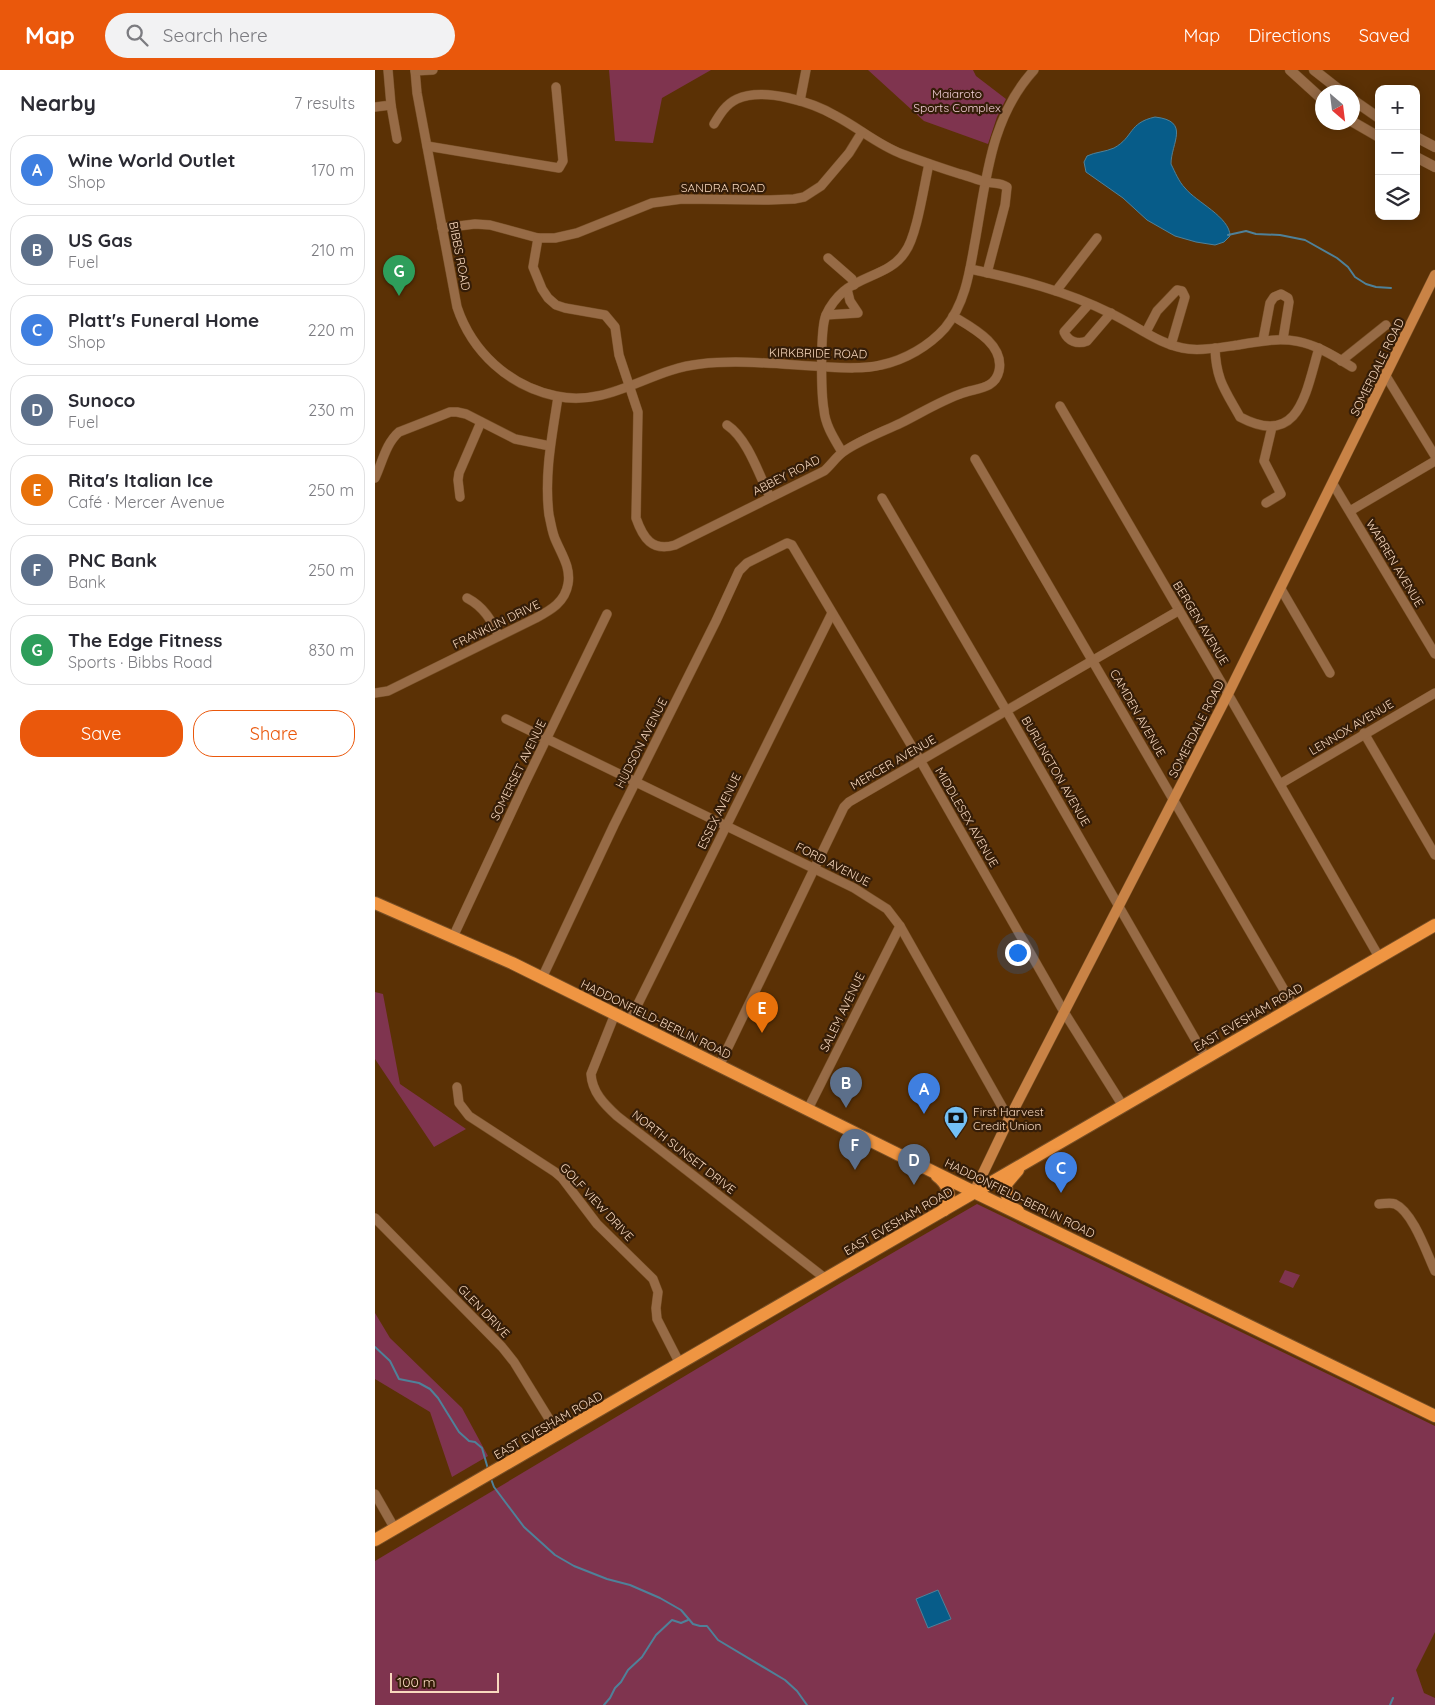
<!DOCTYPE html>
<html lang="en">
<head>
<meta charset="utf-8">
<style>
	:root { --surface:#fff; --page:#f2f2f3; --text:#2b2b33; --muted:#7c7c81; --line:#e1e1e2; --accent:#ea580c }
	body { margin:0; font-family:Quicksand,sans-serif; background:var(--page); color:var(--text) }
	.controls { position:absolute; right:15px; top:15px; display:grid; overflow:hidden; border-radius:10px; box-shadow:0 2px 12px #0003 }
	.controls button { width:45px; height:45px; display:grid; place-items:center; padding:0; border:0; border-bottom:1px solid var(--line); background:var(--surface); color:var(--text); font:25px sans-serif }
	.compass { position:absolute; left:940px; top:15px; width:45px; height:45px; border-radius:50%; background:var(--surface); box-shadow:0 2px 12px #0003; rotate:152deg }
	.scale { position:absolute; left:15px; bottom:12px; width:109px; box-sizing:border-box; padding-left:5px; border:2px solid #f8d8be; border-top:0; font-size:14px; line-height:18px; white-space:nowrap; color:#f8d8be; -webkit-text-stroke:4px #351d08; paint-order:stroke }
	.you { position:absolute; left:642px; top:882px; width:18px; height:18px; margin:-12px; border:4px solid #fff; border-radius:50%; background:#1a73e8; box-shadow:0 0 0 8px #1a73e833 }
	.badge { display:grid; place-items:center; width:32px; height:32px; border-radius:50%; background:var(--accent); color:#fff; font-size:16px; font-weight:700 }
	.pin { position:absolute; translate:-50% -41px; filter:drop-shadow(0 1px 2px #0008) }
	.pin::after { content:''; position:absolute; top:26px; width:18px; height:15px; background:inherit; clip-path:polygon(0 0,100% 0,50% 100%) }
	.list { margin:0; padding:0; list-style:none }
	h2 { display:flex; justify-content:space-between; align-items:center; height:65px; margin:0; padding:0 20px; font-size:21px }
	h2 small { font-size:16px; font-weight:400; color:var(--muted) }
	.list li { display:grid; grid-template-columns:32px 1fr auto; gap:15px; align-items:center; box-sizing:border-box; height:70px; margin:0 10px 10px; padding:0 10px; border:1px solid var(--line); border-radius:20px }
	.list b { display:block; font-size:19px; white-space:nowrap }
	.list p { margin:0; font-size:16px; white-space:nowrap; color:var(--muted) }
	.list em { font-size:16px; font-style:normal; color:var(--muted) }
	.actions { display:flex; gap:10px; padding:15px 20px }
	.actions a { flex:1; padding:11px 0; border:1px solid var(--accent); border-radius:20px; text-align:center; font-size:18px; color:var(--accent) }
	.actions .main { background:var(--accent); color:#fff }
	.icon { flex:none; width:28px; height:28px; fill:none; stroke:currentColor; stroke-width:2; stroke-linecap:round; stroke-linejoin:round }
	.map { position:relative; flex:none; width:1060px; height:1635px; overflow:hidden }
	header { display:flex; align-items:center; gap:30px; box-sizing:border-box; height:70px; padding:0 25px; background:var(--accent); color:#fff }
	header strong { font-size:24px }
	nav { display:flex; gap:28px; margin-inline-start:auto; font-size:18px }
	.search { width:350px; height:45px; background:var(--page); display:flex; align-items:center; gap:12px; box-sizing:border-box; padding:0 18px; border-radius:28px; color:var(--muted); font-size:19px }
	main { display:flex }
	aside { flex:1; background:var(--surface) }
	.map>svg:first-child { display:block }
	.green { fill:#7f344f }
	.water { fill:#075c89; stroke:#4f8199 }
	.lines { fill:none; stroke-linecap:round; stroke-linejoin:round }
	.stream { stroke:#4f8199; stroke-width:2 }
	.minor-casing { stroke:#774f26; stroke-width:10 }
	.tertiary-casing { stroke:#774f26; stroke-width:11 }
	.secondary-casing { stroke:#774f26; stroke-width:11 }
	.primary-casing { stroke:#774f26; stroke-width:14 }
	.minor { stroke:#976b46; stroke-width:9 }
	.tertiary { stroke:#976b46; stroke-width:10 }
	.secondary { stroke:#c98346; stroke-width:10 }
	.primary { stroke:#ef9542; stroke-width:12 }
	.labels { text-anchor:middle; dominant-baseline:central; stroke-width:4.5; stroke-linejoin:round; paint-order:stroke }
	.park-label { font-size:12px; fill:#f2cfd8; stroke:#351d08 }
	.street-label { font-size:12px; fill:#f8d8be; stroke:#351d08 }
	.poi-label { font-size:12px; fill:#f8d8be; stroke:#351d08; text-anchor:start }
</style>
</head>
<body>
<header>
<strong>Map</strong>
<div class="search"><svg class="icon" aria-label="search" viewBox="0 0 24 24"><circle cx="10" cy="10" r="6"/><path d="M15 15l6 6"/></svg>Search here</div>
<nav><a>Map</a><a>Directions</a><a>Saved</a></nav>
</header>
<main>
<aside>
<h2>Nearby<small>7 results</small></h2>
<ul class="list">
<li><span class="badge" style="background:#3f7fe0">A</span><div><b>Wine World Outlet</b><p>Shop</p></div><em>170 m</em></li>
<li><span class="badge" style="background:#5c6f8a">B</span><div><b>US Gas</b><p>Fuel</p></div><em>210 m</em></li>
<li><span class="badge" style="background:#3f7fe0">C</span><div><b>Platt's Funeral Home</b><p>Shop</p></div><em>220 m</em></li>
<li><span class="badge" style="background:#5c6f8a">D</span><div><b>Sunoco</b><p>Fuel</p></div><em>230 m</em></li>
<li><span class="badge" style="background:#e8710a">E</span><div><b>Rita's Italian Ice</b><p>Café · Mercer Avenue</p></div><em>250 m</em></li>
<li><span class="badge" style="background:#5c6f8a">F</span><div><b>PNC Bank</b><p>Bank</p></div><em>250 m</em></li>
<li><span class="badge" style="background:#2e9e5b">G</span><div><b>The Edge Fitness</b><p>Sports · Bibbs Road</p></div><em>830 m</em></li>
</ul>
<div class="actions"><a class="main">Save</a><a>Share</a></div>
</aside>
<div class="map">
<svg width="1060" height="1635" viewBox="0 0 1060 1635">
	<rect width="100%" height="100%" fill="#5b3105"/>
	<g class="green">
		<path d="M234 0H336L287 28 278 73 240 71Z"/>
		<path d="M493 0H598L601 6 631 29 622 47 613 74 549 51Z"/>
		<path d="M0 922 8 924 25 1014 91 1059 59 1077 0 989Z"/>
		<path d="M602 1134 1060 1356V1562L1041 1600 1049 1623 1060 1628V1635H0V1491L464 1214Z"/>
		<path d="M910 1200 925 1205 918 1218 904 1212Z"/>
		<path d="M0 1243 15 1268 87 1338 113 1386 77 1407 55 1342 0 1309Z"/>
	</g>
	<g class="water">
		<path d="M780 47C816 51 796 73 796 94 800 102 804 112 810 118 821 132 855 147 855 166L849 172 840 175 821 172 800 166 772 150 748 128 711 102 709 92 712 86C720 82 730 82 739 78 759 67 753 53 780 47Z"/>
		<path d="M563 1520 576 1549 553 1558 541 1529Z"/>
	</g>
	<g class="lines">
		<g class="stream">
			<path d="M853 165 871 161 881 164 905 165 930 170 962 188 973 197 980 207 991 214 1001 217 1016 218"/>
			<path d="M0 1277 15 1291 24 1309 44 1313 55 1319 63 1328 84 1362 94 1371 100 1372 107 1378 113 1399"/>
			<path d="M116 1409 119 1417 149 1457 180 1485 199 1496 232 1509 255 1515 285 1528 306 1540 318 1554 325 1556H332L343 1570 410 1610 422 1621 432 1635"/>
			<path d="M229 1635 235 1628 240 1618 246 1612 253 1600 267 1587 281 1565 297 1550 306 1553 313 1550"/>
			<path d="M1015 1635 1018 1628"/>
		</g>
		<defs>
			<g id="minor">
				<path d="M40 0 42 23 82 237C97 282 134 316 181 326 233 338 275 299 325 294 366 289 411 295 453 297 470 298 489 299 506 295 530 290 554 276 570 258 589 235 594 206 599 177 611 114 614 49 659 0"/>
				<path d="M40 1 58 0"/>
				<path d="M425 31 431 0"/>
				<path d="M16 35 22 69"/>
				<path d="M0 37 16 35 13 0"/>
				<path d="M339 54C345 44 351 34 362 29 389 17 437 32 461 46 484 58 503 75 527 84 546 91 566 98 585 104 594 106 602 110 611 112 619 114 625 112 632 117L630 135 612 203"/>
				<path d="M52 76 184 98 188 91 181 17"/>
				<path d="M67 158 100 154 115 155 163 168H180L202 163 277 133 307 129 394 130 419 129 429 127 446 116 474 83 487 62"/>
				<path d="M163 168 158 197 167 219 173 228 181 235 190 238 230 245 240 257 244 285 263 342 261 448C268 468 277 482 300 475L449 401C456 395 461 387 468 382 485 370 507 362 526 353 546 343 567 330 588 323 602 318 620 319 624 301 630 274 596 257 578 246"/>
				<path d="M453 188 477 209 479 215"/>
				<path d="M595 199C643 209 691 221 735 243 761 255 785 276 814 279 830 281 847 277 863 275 916 265 931 268 977 297"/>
				<path d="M681 221 722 168"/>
				<path d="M714 234 689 262C693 271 702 275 712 271L736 243"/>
				<path d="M451 245 483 243 475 231 472 219"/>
				<path d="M771 262 782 241 802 220 807 221 810 227 796 275"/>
				<path d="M888 270 895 233 899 227 906 224 913 228 914 232 908 269"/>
				<path d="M840 278C841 310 850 320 865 347 925 379 931 321 944 278"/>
				<path d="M966 291 1011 255"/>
				<path d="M1011 306 1060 386"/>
				<path d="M685 336 853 624 1004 887"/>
				<path d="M352 355C373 369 384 405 395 427"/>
				<path d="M467 382C460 370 450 355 449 340 446 324 445 258 451 245 455 236 462 227 469 221 488 205 516 204 530 182 542 166 549 115 554 94"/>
				<path d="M600 389 919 937"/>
				<path d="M0 408C7 393 11 373 24 362L65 346 75 342H82L91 344 140 369 175 376"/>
				<path d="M958 414 1060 584"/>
				<path d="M85 427 83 410 84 403 106 352"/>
				<path d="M507 428 631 640 831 988"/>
				<path d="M891 433 906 424 889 391 897 357"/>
				<path d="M975 441 1060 391"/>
				<path d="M906 519 955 603"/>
				<path d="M92 528C109 537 116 550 124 566"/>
				<path d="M0 623 13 621 161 548C176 540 190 532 193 514 196 498 187 485 181 471 177 463 176 453 174 445 169 405 177 366 183 327"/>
				<path d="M131 649 479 818 512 839 525 856 634 1049"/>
				<path d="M989 663 1060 785"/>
				<path d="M905 714 1060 623"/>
				<path d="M78 867 149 715 232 544"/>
				<path d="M167 908 239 755 341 551 364 501 372 493 412 473 417 475 545 690 689 942 748 1036"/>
				<path d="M240 944 216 1004C217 1022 229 1034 242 1046L451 1209"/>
				<path d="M254 952 457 543"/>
				<path d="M344 996 469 737 474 732 803 541"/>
				<path d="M82 1017 84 1033 94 1046 180 1102 187 1108 222 1154 278 1209 283 1222 281 1238 282 1249 305 1294"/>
				<path d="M433 1039 525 856"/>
				<path d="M1004 1134C1009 1134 1015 1132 1020 1134 1038 1142 1052 1184 1060 1201"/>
				<path d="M0 1148 127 1277 139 1292 184 1365"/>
				<path d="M0 1424 20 1459"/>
			</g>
			<g id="tertiary">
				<path d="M915 0 948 30"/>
				<path d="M939 0 967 22"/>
				<path d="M978 30 1004 48"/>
				<path d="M978 52 1004 67"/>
				<path d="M1041 67 1060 77"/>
				<path d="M1041 87 1060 97"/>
			</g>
			<path id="secondary" d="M599 1122 634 1049 853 624 1060 205"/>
			<g id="primary">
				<path d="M0 833 137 893 599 1122 1060 1346"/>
				<path d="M643 1100 631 1114 632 1126 636 1137 643 1141"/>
				<path d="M562 1106C573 1114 578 1127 569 1140"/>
				<path d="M0 1470 1060 855"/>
			</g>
		</defs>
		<use href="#minor" class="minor-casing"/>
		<use href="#tertiary" class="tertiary-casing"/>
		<use href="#secondary" class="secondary-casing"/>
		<use href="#primary" class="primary-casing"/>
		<use href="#minor" class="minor"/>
		<use href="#tertiary" class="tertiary"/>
		<use href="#secondary" class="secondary"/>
		<use href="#primary" class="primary"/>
	</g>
	<defs>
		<symbol id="bank-pin" viewBox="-11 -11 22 30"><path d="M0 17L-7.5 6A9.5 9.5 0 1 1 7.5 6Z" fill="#73c0f6" stroke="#351d08"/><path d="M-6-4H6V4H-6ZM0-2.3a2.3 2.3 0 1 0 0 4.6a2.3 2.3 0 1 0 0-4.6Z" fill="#111"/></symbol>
	</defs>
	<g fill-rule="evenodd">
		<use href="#bank-pin" x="567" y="1034" width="28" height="38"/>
	</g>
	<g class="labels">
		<g class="park-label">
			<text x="582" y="23">Maiaroto<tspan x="582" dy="14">Sports Complex</tspan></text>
		</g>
		<g class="street-label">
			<text x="348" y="117">SANDRA ROAD</text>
			<text transform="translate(85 186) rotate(79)">BIBBS ROAD</text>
			<text transform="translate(443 283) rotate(1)">KIRKBRIDE ROAD</text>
			<text transform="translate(1002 297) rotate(-64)">SOMERDALE ROAD</text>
			<text transform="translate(411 405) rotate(-27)">ABBEY ROAD</text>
			<text transform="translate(1020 493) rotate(59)">WARREN AVENUE</text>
			<text transform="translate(826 553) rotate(59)">BERGEN AVENUE</text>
			<text transform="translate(121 554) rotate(-26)">FRANKLIN DRIVE</text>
			<text transform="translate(763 643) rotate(60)">CAMDEN AVENUE</text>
			<text transform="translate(976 657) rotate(-31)">LENNOX AVENUE</text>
			<text transform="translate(821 659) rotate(-63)">SOMERDALE ROAD</text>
			<text transform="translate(266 673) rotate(-63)">HUDSON AVENUE</text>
			<text transform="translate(518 692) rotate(-30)">MERCER AVENUE</text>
			<text transform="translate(143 700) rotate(-64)">SOMERSET AVENUE</text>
			<text transform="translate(681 701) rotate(60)">BURLINGTON AVENUE</text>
			<text transform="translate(344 741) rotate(-64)">ESSEX AVENUE</text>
			<text transform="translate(592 747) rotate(60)">MIDDLESEX AVENUE</text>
			<text transform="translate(458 794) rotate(27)">FORD AVENUE</text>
			<text transform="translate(467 942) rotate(-64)">SALEM AVENUE</text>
			<text transform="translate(873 947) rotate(-30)">EAST EVESHAM ROAD</text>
			<text transform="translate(281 949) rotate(26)">HADDONFIELD-BERLIN ROAD</text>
			<text transform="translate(309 1082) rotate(38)">NORTH SUNSET DRIVE</text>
			<text transform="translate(645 1128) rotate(26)">HADDONFIELD-BERLIN ROAD</text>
			<text transform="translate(222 1132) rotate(47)">GOLF VIEW DRIVE</text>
			<text transform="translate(523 1151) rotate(-30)">EAST EVESHAM ROAD</text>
			<text transform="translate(109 1241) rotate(46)">GLEN DRIVE</text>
			<text transform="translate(173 1355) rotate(-30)">EAST EVESHAM ROAD</text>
		</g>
		<g class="poi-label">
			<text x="598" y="1041">First Harvest<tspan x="598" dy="14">Credit Union</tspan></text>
		</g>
	</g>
</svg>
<div class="controls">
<button>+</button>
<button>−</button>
<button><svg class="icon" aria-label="layers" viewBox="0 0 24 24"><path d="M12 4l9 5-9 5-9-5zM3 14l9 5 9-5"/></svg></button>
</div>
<svg class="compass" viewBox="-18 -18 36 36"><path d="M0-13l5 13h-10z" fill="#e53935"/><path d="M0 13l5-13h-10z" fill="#7c7c81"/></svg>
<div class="scale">100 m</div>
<div class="you"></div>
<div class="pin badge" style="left:549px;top:1044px;background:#3f7fe0">A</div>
<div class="pin badge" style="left:471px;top:1038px;background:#5c6f8a">B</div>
<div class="pin badge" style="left:686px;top:1123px;background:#3f7fe0">C</div>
<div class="pin badge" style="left:539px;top:1115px;background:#5c6f8a">D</div>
<div class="pin badge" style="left:387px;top:963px;background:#e8710a">E</div>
<div class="pin badge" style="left:480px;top:1100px;background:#5c6f8a">F</div>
<div class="pin badge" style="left:24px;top:226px;background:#2e9e5b">G</div>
</div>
</main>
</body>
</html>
